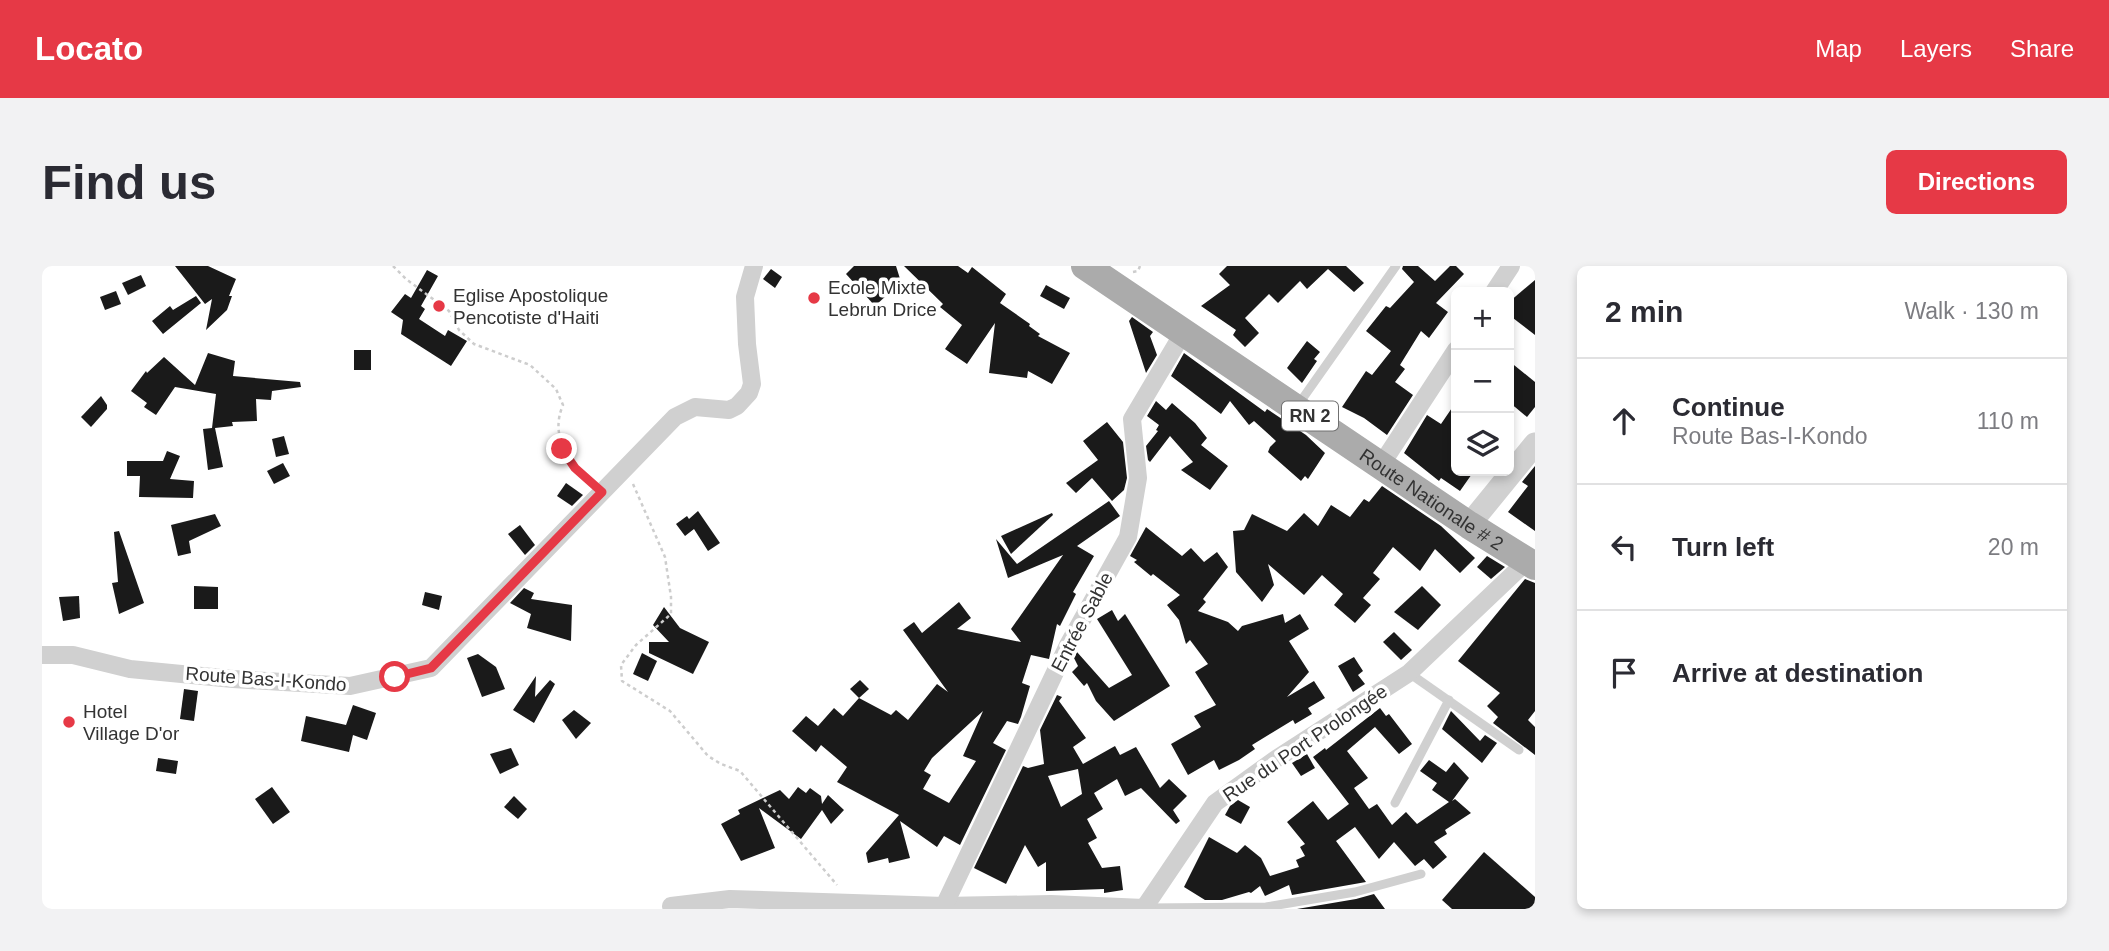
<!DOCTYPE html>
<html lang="en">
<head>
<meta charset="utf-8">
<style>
	:root { --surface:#fff; --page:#f2f2f3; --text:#2b2b33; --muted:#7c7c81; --line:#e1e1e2; --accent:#e63946 }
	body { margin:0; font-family:Helvetica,sans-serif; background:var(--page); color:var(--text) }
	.controls { position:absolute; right:21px; top:21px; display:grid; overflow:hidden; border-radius:10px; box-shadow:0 4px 10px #0003 }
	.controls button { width:63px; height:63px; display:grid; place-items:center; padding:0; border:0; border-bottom:2px solid var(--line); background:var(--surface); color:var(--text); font:35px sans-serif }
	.stop { position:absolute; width:21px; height:21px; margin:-16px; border:5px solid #e63946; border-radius:50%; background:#fff }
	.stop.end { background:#e63946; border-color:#fff; box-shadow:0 2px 7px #0008 }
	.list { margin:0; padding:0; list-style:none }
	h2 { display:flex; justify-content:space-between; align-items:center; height:91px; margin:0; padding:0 28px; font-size:30px }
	h2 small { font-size:23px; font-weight:400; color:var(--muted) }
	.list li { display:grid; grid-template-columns:46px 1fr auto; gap:21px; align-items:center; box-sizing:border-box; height:126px; padding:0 28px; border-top:2px solid var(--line) }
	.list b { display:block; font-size:26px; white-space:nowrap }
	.list p { margin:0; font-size:23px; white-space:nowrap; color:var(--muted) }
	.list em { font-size:23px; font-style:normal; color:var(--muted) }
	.icon { flex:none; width:38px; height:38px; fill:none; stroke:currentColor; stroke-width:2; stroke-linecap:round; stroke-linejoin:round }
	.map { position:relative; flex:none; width:1493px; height:643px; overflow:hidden; border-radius:10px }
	header { display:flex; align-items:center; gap:42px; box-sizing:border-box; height:98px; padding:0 35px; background:var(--accent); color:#fff }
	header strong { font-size:33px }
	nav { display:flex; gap:38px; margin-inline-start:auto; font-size:24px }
	.intro { display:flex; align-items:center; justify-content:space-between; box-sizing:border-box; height:168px; padding:0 42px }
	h1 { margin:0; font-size:49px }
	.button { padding:18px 32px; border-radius:10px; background:var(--accent); color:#fff; font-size:24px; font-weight:700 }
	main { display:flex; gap:42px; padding:0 42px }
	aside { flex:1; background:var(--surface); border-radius:10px; box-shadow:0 4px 10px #0003 }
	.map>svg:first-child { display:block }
	.building { fill:#1a1a1a; fill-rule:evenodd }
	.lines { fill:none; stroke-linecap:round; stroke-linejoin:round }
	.path { stroke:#cdcdcd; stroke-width:2.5; stroke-dasharray:3.5 3.5; stroke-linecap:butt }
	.service { stroke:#d0d0d0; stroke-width:9 }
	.minor { stroke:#d0d0d0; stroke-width:18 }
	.tertiary { stroke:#d0d0d0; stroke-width:23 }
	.primary { stroke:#ababab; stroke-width:28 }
	.route { stroke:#e63946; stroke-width:9 }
	.poi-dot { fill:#e63946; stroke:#fff; stroke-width:2.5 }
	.labels { text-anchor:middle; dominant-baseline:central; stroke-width:7; stroke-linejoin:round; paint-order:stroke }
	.shield { fill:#fff; stroke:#707070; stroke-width:2 }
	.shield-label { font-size:18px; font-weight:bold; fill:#333 }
	.poi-label { font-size:19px; fill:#333; stroke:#fff; text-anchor:start }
	.street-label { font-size:19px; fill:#333; stroke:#fff }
</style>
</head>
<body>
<header>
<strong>Locato</strong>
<nav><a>Map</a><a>Layers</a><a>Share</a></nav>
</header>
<div class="intro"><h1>Find us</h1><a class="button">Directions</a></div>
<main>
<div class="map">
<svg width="1493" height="643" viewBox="0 0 1493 643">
	<rect width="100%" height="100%" fill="#fff"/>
	<g class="building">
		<path d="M133 0H166L194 13 187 30H190L185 44 164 64 170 33 163 38Z"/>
		<path d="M812 0H854L859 16 833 40 804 8Z"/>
		<path d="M862 0H916L926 7 930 1 964 28 958 37 988 58 987 60 998 68 996 70 1028 87 1010 118 986 105 985 112 947 107 953 57 925 98 903 83 920 59 898 41 901 38Z"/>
		<path d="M1185 0H1304L1322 17 1312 26 1286 3 1265 23 1258 15 1236 37 1227 28 1203 52 1217 67 1203 81 1191 69 1194 64 1159 40 1188 19 1177 8Z"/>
		<path d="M1361 0H1376L1393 15 1408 0H1414L1422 8 1394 37 1406 46 1387 72 1379 65 1358 99 1363 103 1353 116 1371 129 1345 169 1322 152 1300 141 1324 105 1330 109 1349 85 1324 65 1344 40 1348 42 1372 16 1360 3Z"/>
		<path d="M729 3 740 11 733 22 721 13Z"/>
		<path d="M385 4 396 10 379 40 383 43 377 53 403 70 406 64 425 75 409 100 359 68 361 54 349 46 363 28 369 32Z"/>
		<path d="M99 9 104 20 86 29 80 17Z"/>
		<path d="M1493 14V69L1467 49V36Z"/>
		<path d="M1004 19 1028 32 1022 43 998 30Z"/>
		<path d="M74 25 79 38 63 44 58 31Z"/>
		<path d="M154 30 159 37 121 68 110 55 128 40 131 44Z"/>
		<path d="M1090 51 1111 66 1108 70 1115 89 1104 107 1087 55Z"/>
		<path d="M1265 75 1278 86 1272 93 1275 95 1260 117 1245 102Z"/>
		<rect x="312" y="84" width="17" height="20"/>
		<path d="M166 87 193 95 191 110 258 116 259 121 230 125 229 134 214 133 215 155 190 156 191 160 173 162 181 201 166 204 161 163 170 162 174 128 133 121 114 149 102 141 105 137 89 125 104 105 105 107 122 91 153 119Z"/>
		<path d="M1142 87 1223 146 1225 143 1264 169 1283 187 1266 213 1263 210 1259 215 1226 186 1228 181 1234 175 1212 155 1207 159 1188 135 1179 148 1129 110Z"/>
		<path d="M1467 95 1493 116V141L1485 151 1467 136Z"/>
		<path d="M59 130 65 139V143L49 161 39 151Z"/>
		<path d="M1114 135 1124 144 1130 137 1153 157 1165 172 1159 179 1186 200 1168 224 1139 204 1151 196 1128 170 1108 196 1106 194 1104 180 1116 165 1114 164 1117 159 1105 150Z"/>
		<path d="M1414 136V205H1432L1418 225 1399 212 1397 215 1362 187 1385 149 1399 158Z"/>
		<path d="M1065 156 1081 176 1085 212 1082 224 1070 235 1050 212 1034 227 1024 217 1056 194 1041 175Z"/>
		<path d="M242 170 247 188 234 191 230 173Z"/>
		<path d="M125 185 138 190 128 213 152 215 151 232 97 231 98 210H85V195H121Z"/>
		<path d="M241 197 248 210 232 218 225 205Z"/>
		<path d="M1493 200V265L1466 246 1486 220 1480 216Z"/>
		<path d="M524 217 541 229 530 240 515 230Z"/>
		<path d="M1340 220 1399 260 1433 292 1418 307 1393 283 1378 305 1351 281 1331 307 1338 313 1321 332 1329 339 1313 357 1292 339 1301 328 1280 309 1262 329 1226 298 1232 319 1220 336 1194 306 1191 265 1202 264 1210 248 1245 265 1262 247 1276 260 1289 239 1308 251 1322 233 1327 236Z"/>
		<path d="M1067 235 1078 250 1035 280 1052 290 1031 326 1034 328 1018 360 1015 358 1007 393 989 389 980 417 988 420 979 451 976 458 965 455 951 477 964 484 918 579 902 570 895 581 858 555 868 592 847 597 846 592 826 597 824 587 857 549 795 516 805 501 779 479 774 486 750 465 764 450 776 460 792 442 801 450 817 432 849 449 854 444 866 454 895 418 906 426 861 364 872 356 880 367 917 336 929 352 915 363 979 376 969 363 1021 289 966 312 954 273 975 298ZM941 445 921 490 934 495 907 537 881 523 889 509 882 505 890 492Z"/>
		<path d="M656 245 678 277 666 285 652 263 643 270 634 258 645 250 647 253Z"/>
		<path d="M1010 247 1011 249 969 288 959 270Z"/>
		<path d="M173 248 179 260 147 275 149 287 136 290 129 259Z"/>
		<path d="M478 259 493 279 483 289 466 268Z"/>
		<path d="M1104 261 1140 290 1149 282 1162 296 1175 286 1186 301 1161 333 1164 336 1156 345 1186 356 1196 365 1200 360 1241 348 1243 357 1258 348 1267 363 1247 375 1267 406 1245 431 1272 415 1283 432 1266 442 1270 448 1253 458 1251 454 1210 479 1213 483 1197 494 1177 504 1172 494 1146 509 1129 478 1159 461 1152 450 1174 439 1153 406 1166 398 1148 374 1144 378 1137 354 1125 339 1138 329 1111 308 1109 310 1092 296 1095 294 1088 290Z"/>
		<path d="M77 265 102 337 77 348 70 317 76 316 72 266Z"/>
		<path d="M1445 290 1463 301 1449 313 1435 301Z"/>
		<path d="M1483 313 1493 317V445L1486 454 1493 461V489L1451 457 1456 451 1445 440 1458 427 1416 395Z"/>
		<path d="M152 320 176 321V343H152Z"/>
		<path d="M1380 320 1399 339 1376 364 1352 346Z"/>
		<path d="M482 322 492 327 489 333 530 339 529 375 485 362 489 348 468 337Z"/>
		<path d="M383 326 400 330 397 344 380 339Z"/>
		<path d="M37 330 38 352 21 355 17 331Z"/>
		<path d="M622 341 638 362 667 376 651 408 607 387V376H627L611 359Z"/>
		<path d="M1070 344 1076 355 1083 348 1128 420 1072 455 1054 435 1045 417 1042 420 1030 406 1036 400 1032 392 1035 386 1067 422 1090 409 1055 353Z"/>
		<path d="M1352 366 1370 384 1359 394 1341 376Z"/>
		<path d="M600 387 615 395 606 415 591 408Z"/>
		<path d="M436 388 454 401 463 423 440 431 425 392Z"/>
		<path d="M1312 391 1321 405 1316 409 1323 418 1311 426 1296 400Z"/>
		<path d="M494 410 493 431 508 414 513 418 492 457 471 444Z"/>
		<path d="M818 414 827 423 817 432 808 423Z"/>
		<path d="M142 423 156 425 152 455 138 453Z"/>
		<path d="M1015 429 1020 431 1017 435 1044 472 1031 481 1041 498 1073 480 1078 489 1094 481 1118 522 1127 513 1145 530 1131 544 1138 555 1134 558 1099 522 1083 530 1075 513 1052 527 1061 543 1045 553 1055 572 1046 577 1060 602 1078 600 1081 624 1062 627V623L1004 625V596L996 601 983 579 964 618 932 602 981 500 986 502 1002 498 998 464ZM1036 503 1040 528 1019 541 1006 510Z"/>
		<path d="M311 439 334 447 325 474 311 469 307 486 259 475 264 450 304 459Z"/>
		<path d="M1338 442 1344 450 1347 448 1370 478 1357 488 1333 461 1305 485 1326 512 1312 522 1327 543 1335 538 1350 559 1364 546 1375 558 1407 536 1390 524 1395 517 1378 505 1387 494 1404 506 1412 496 1427 512 1410 535 1413 533 1429 547 1403 564 1405 568 1392 576 1405 591 1391 603 1382 593 1373 600 1352 576 1337 593 1313 561 1294 575 1324 616 1250 629 1247 619 1223 630 1218 620 1209 627 1207 626 1180 634H1163L1142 621 1167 571 1195 587 1203 579 1219 592 1228 610 1257 601 1254 594 1263 590 1258 581 1263 578 1245 556 1271 535 1286 554 1307 538 1271 491 1283 482 1284 484Z"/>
		<path d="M532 444 549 457 534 473 520 454Z"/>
		<path d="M1409 445 1438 475 1443 469 1455 477 1440 497 1400 463Z"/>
		<path d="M469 482 477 499 458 508 448 488Z"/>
		<path d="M1265 488 1273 502 1259 510 1250 497Z"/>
		<path d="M116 492 136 495 134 508 114 505Z"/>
		<path d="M230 521 248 546 231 558 213 533Z"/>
		<path d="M756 521 764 527 768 522 779 530 780 538 786 529 802 544 789 558 780 544 759 573 717 542 733 582 699 595 679 558 698 548 696 544 738 524 747 533Z"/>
		<path d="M472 530 485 543 476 553 462 541Z"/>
		<path d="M1196 534 1208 541 1199 558 1183 549 1188 540Z"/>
		<path d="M1442 586 1493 631V643H1410L1400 634Z"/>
		<path d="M1332 628 1343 643H1255L1314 633Z"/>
	</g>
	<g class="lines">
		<g class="path">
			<path d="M351 0 364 13 407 45 417 64 432 78 488 99 514 123 521 139C508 169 525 194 547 214"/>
			<path d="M1091 6 1096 5 1098 0"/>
			<path d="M591 218 623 291 629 331V348L594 379 579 399 580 415 628 445 666 490 679 498 698 505 795 619"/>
		</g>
		<g class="service">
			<path d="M1256 139 1354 0"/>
			<path d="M1367 407 1477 484"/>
			<path d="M1353 537 1407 434"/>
			<path d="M1104 642 1224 641 1313 626 1379 608"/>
		</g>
		<g class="minor">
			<path d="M1452 26 1469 0"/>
			<path d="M1339 199 1414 84"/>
			<path d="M0 389H31L88 403 191 413 308 420 389 402 633 151 653 141 687 144 695 140 707 127 710 118 705 78 703 31 712 0"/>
			<path d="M629 640 688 633 902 640 1009 638 1102 642 1173 537 1234 493 1367 407 1485 295"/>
			<path d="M902 640 1026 379 1086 271 1096 212 1090 153 1141 67"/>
		</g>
		<path class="tertiary" d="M1427 259 1493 178"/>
		<path class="primary" id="s1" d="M1043 0 1427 259 1493 300"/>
	</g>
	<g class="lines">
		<path class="route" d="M353 411 389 402 560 226 533 202 520 183"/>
	</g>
	<g class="poi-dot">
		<circle cx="772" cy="32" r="7"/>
		<circle cx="397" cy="40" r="7"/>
		<circle cx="27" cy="456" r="7"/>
	</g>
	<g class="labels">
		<rect class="shield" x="1240" y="135.5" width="56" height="29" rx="5"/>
		<g class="shield-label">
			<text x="1268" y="150">RN 2</text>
		</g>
		<g class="poi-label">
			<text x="786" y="21">Ecole Mixte<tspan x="786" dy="22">Lebrun Drice</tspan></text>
			<text x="411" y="29">Eglise Apostolique<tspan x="411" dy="22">Pencotiste d'Haiti</tspan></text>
			<text x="41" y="445">Hotel<tspan x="41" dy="22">Village D'or</tspan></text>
		</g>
		<g class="street-label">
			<text stroke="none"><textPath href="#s1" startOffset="418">Route Nationale # 2</textPath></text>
			<text transform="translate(1040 356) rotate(-62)">Entrée Sable</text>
			<text transform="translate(224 413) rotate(4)">Route Bas-I-Kondo</text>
			<text transform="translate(1263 477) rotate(-34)">Rue du Port Prolongée</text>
		</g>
	</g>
</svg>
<div class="controls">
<button>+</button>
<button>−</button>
<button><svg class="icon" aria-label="layers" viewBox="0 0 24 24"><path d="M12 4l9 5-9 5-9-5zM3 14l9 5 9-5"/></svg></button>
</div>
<div class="stop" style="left:353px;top:411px"></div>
<div class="stop end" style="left:520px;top:183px"></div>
</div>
<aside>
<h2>2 min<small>Walk · 130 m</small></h2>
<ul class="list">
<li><svg class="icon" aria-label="ahead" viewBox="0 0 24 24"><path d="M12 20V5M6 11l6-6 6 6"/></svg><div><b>Continue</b><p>Route Bas-I-Kondo</p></div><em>110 m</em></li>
<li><svg class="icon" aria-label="left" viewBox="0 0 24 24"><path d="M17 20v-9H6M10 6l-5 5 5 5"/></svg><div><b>Turn left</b></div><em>20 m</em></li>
<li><svg class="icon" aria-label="arrive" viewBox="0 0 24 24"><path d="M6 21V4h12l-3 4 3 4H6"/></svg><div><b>Arrive at destination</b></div></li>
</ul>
</aside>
</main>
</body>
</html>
